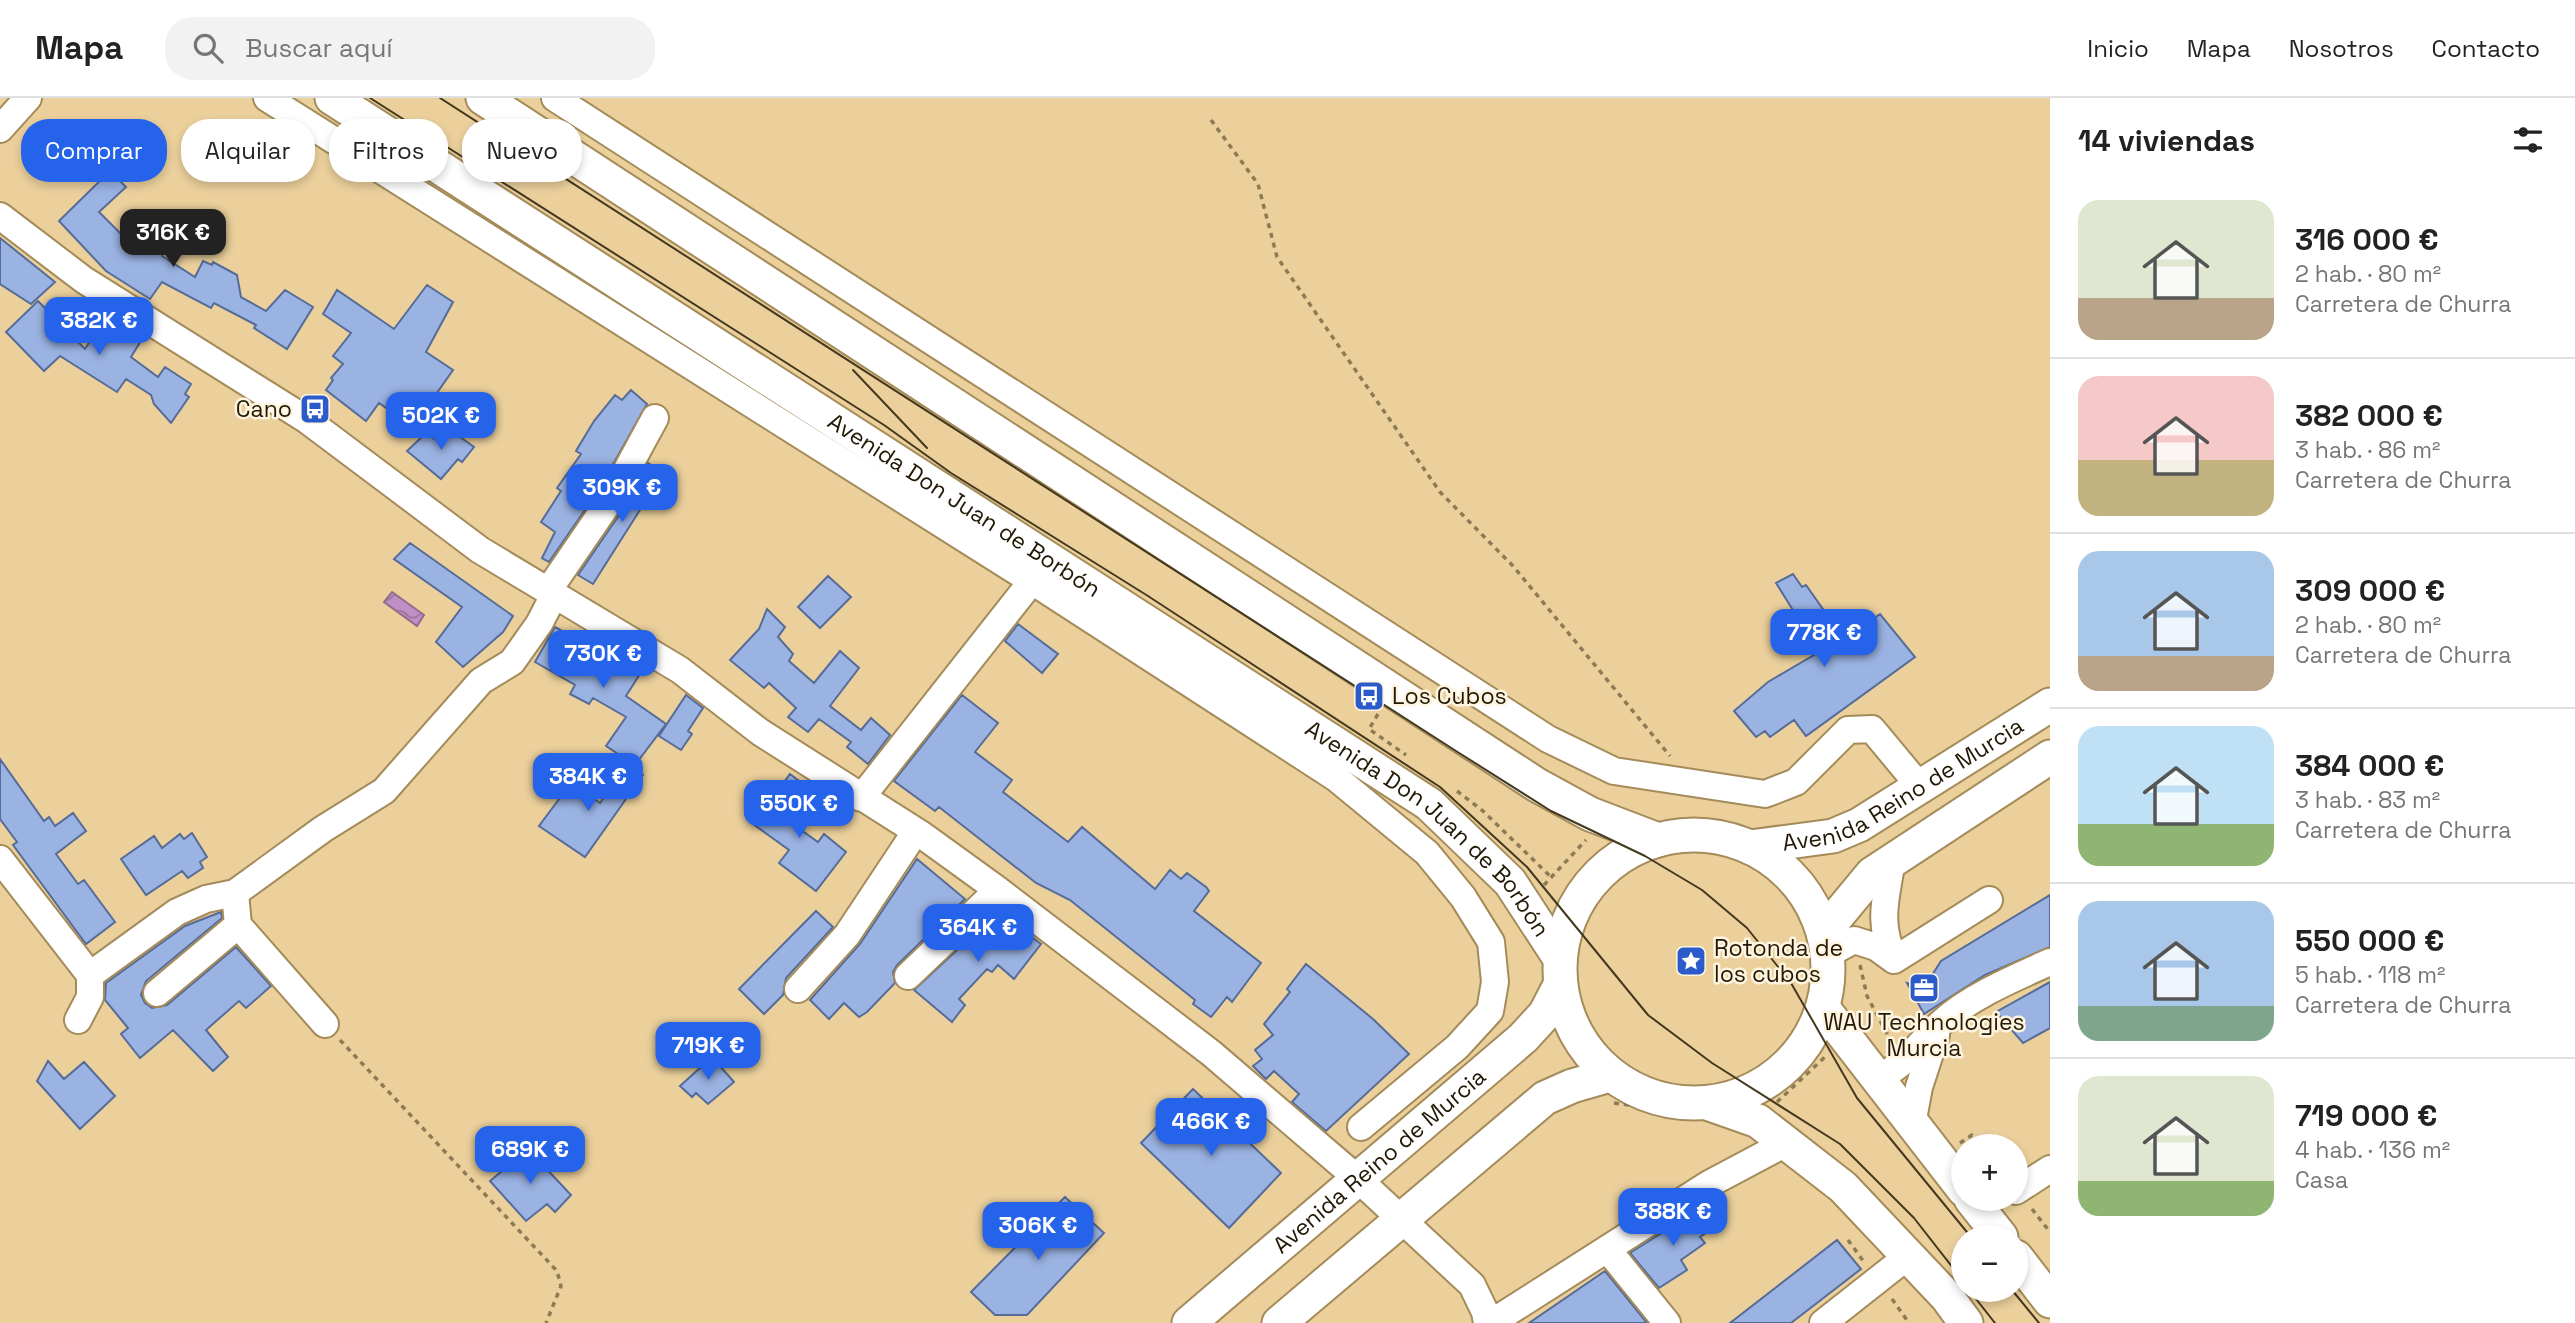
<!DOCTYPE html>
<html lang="es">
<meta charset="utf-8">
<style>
body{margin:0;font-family:"Space Grotesk",sans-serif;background:#f2f2f2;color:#222;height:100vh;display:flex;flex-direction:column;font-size:26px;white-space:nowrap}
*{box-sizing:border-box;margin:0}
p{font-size:23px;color:#767676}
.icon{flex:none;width:38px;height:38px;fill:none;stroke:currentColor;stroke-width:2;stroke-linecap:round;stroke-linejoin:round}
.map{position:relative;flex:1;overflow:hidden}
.panel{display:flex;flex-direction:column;background:#fff;width:525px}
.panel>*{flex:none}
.hud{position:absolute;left:21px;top:21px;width:665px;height:63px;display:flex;gap:14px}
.fabs{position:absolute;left:1951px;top:1036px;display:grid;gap:14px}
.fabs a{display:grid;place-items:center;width:77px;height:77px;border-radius:50%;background:#fff;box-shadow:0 4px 10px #0003;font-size:35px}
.price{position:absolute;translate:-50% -60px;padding:0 16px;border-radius:14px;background:#2563eb;color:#fff;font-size:23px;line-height:46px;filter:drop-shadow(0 2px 4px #0008)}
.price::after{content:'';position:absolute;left:50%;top:42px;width:21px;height:16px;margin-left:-10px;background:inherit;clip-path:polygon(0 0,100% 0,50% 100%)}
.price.current{background:#222;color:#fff}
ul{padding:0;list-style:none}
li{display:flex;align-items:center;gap:21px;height:175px;padding:0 28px}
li+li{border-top:2px solid #e0e0e0}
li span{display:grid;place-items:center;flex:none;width:196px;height:140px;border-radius:21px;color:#555}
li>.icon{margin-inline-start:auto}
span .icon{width:84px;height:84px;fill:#fffc;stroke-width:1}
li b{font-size:30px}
h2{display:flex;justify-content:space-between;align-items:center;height:84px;padding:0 28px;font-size:30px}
.chip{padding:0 24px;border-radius:28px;background:#fff;box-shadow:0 4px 10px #0003;font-size:24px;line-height:63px}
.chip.current{background:#2563eb;color:#fff}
header{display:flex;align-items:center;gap:42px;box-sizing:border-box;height:98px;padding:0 35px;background:#fff;border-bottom:2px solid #e0e0e0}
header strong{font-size:33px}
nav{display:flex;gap:38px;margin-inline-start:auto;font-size:24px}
.search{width:490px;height:63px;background:#f2f2f2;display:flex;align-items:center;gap:18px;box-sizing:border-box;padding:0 24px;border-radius:28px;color:#767676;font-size:26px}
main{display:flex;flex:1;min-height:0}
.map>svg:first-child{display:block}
</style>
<header>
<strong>Mapa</strong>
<div class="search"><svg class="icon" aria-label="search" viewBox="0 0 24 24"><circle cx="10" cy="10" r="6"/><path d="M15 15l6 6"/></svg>Buscar aquí</div>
<nav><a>Inicio</a><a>Mapa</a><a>Nosotros</a><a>Contacto</a></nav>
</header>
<main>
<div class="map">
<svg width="2050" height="1225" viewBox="0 0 2050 1225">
<defs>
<pattern id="water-waves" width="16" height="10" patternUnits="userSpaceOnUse" patternTransform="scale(1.75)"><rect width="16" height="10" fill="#c08fc5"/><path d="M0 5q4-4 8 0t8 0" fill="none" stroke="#9c749e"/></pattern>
</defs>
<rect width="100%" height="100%" fill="#ebd09c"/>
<!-- water -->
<path fill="url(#water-waves)" stroke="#916c8b" stroke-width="2" d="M392,494L424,517L417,528L384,504Z"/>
<!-- building -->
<path fill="#9bb3e3" stroke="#566c98" stroke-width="2" d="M110,73L126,89L99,114L126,141L129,136L145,147L147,144L164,154L162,158L195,179L203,163L212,167L213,164L237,177L241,199L266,213L285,192L313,209L287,251L254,230L256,227L214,205L211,210L162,184L150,201L106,173L59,123Z
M0,140L55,184L31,206L0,186Z
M427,187L453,204L426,254L453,272L413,329L379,305L366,323L326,292L333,282L331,280L343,266L333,258L351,235L323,216L337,192L394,231Z
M38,203L85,251L101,226L112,232L118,222L144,238L131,259L158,279L165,269L191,286L185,296L189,299L171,325L154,306L151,297L126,281L117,294L60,258L44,273L6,234Z
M631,292L647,306L598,393L549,464L542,460L555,434L541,424L561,393L557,390L581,356L576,353L594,323L615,297L622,302Z
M449,331L474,349L462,364L458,361L441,381L407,353L426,335L439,344Z
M648,365L664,374L593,486L578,477L624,410Z
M410,445L513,518L503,534L463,569L436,544L462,509L394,461Z
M1793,476L1802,489L1806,487L1844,541L1880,516L1915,559L1806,638L1794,622L1770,639L1765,633L1756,639L1734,613L1768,584L1819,554L1776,485Z
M828,478L851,499L820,530L798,509Z
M767,511L785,529L778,539L793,556L789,563L814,585L840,553L859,570L830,608L861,632L871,620L890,637L868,666L847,649L851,644L819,621L808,634L788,619L796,610L769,585L764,590L730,562L759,531Z
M1018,526L1058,556L1042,575L1005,543Z
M555,529L640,576L626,598L666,626L635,667L606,648L626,619L593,600L589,606L570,596L575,587L535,564Z
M686,597L703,610L688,633L692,636L681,652L659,638Z
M962,597L998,625L975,654L1012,682L1003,694L1068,744L1082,729L1155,791L1170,772L1181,781L1187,775L1206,789L1209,793L1194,813L1261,865L1232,904L1227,899L1211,919L1193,906L1195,902L1070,802L1036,785L939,709L935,713L894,683Z
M0,661L44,723L49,719L55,728L73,715L86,733L56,756L78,786L84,782L115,824L86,846L13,747L17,744L0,721Z
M629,666L643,677L585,759L539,728L571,685L600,705Z
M790,676L803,686L780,717L818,744L824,736L846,754L816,793L779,765L789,752L753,726Z
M192,735L207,759L200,764L203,770L188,780L182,773L146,797L121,761L154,738L162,750L180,736L184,741Z
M917,761L965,801L897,867L893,874L895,885L867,914L859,919L844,905L829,921L810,902L860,846Z
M2050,797V849L1985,877L1924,916L1907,885L1924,890L1941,863Z
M816,813L833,829L786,880L783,897L764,916L739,891Z
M221,814L222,820L146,883L141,897L145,905L152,910L167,907L236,849L271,888L246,910L239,903L206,932L228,959L213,973L173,932L140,960L121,936L128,930L105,902L106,885L185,828Z
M998,814L1041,846L1014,881L998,867L992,874L987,871L959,901L965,907L952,924L914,892Z
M1306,866L1373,921L1409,956L1326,1033L1292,1004L1299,996L1274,973L1266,981L1253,968L1262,961L1255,952L1273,937L1264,926L1290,894L1287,891Z
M2050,884V930L2023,945L1996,914Z
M712,959L734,984L708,1006L696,995L692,999L680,988Z
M48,963L64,981L84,964L115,998L80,1031L37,983Z
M1193,991L1281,1075L1229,1130L1141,1045Z
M528,1051L571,1097L555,1114L547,1106L526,1123L490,1083Z
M1065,1099L1104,1135L1027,1217H995L971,1194Z
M1700,1111L1715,1129L1700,1139L1705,1145L1681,1162L1687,1172L1659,1190L1630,1155Z
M1837,1142L1861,1171L1791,1225H1730Z
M1605,1173L1647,1225H1529Z"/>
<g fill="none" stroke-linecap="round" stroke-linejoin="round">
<!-- minor casing -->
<g stroke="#a48b59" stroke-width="30">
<path id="minor" d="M267,0L1032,483L1336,680L1427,755L1463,799L1491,844L1495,884L1490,913L1457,949L1361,1029
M555,0L1548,641L1614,673L1765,696L1796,684L1848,632L1872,631L1921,690
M0,31L28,0
M0,118L84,182L307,322L480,452L680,572L760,634L922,737L998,792L1211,955L1358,1081L1472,1187L1485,1214L1487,1225
M548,493L611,401L655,320
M861,700L1032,483
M0,761L90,877V899L78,922
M1892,761C1886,802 1877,822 1894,862
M235,795L238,827L325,926
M1828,856L1854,842L1876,849L1894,862
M1894,862L1989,802
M90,877L177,814L206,801L235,795L323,731L384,693L481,583L512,564L539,526L554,497
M908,878L998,792
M798,891L847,837L916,733
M157,895L238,827
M1879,980C1911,962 1915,949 1940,926C1969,899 2014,880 2050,864
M1912,1027L1919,989L1936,937
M2016,1093L2050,1071
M1608,1152L1667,1225
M1491,1225L1709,1086L1786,1045
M1823,1225L1908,1158"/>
</g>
<!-- major casing -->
<g stroke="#a48b59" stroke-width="37">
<g id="major">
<path id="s1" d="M332,0L1429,706L1510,784L1559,859"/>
<path d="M483,0L1537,687L1590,716L1658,742"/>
<circle cx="1694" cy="871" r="134"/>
<path id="s2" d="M1750,749L1833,738L1859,727L2050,607"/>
<path d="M1824,834L1872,776L2050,659"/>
<path d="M1823,910L1964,1092"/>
<path d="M1707,1005L1758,1023L1843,1089L1947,1199L1966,1225"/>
<path d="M1971,1101L2001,1139"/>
<path d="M2016,1159L2050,1203"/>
<path id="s3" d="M1189,1225L1523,940L1545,916L1559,889"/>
<path d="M1279,1225L1545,1000L1572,988L1610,977"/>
</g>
</g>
<!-- path -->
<path stroke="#8d7b56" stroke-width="3.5" stroke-dasharray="5 5" stroke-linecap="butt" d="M1211,22L1258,86L1277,159L1440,394L1513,468L1670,658
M1378,616L1369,631L1406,657
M1457,693L1483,713L1551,779
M1544,787L1586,742
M1860,867L1867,898L1891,943
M1839,891L1843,875
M340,942L557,1173L561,1188L546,1225
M1764,997L1805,962L1818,944
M1777,1004L1827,957
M1614,1005L1682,1014
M1960,1045L1972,1037L1981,1048
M2032,1111L2050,1134
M1848,1142L1864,1164
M1892,1201L1909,1225"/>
<!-- minor -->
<use href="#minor" stroke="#fff" stroke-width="26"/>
<!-- major -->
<use href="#major" stroke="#fff" stroke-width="33"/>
<!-- tram -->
<path stroke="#44381e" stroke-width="2" d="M370,0L884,327L951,375L1148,498L1440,689L1527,769L1648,917L1712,965L1840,1046L1914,1120L1964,1184
M440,0L1456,653L1551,713L1645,758L1702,792L1747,830L1791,885L1857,1000L1971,1139
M853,272L927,350
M1969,1192L1995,1225
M2012,1192L2039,1225"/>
</g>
<!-- icons -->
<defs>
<g id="bus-square" transform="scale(1.575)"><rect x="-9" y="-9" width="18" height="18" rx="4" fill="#2b5bca" stroke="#fef4df"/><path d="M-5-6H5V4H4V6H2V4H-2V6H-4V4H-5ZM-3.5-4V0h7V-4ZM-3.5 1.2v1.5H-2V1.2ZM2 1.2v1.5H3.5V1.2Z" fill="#fff"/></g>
<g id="sight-square" transform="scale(1.575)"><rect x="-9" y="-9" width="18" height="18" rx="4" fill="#2b5bca" stroke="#fef4df"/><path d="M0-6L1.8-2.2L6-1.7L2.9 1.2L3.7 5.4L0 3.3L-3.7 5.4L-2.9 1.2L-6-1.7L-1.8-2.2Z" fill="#fff"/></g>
<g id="office-square" transform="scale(1.575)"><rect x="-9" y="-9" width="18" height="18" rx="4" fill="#2b5bca" stroke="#fef4df"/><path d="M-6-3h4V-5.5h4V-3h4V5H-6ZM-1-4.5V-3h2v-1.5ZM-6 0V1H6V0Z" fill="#fff"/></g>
</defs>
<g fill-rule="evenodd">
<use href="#bus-square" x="315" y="311"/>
<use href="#bus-square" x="1369" y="598"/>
<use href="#sight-square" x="1691" y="863"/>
<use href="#office-square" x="1924" y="890"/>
</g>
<g text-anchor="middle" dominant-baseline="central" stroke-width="5" stroke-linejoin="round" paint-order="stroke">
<!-- poi labels -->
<g font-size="23" fill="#221905" stroke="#fef4df" text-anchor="start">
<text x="292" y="311" text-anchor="end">Cano</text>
<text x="1392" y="598">Los Cubos</text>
<text x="1714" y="850">Rotonda de<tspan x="1714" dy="26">los cubos</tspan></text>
<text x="1924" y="924" text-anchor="middle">WAU Technologies<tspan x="1924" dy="26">Murcia</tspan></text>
</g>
<!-- street labels -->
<g font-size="23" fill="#221905" stroke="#fef4df">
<text stroke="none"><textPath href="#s1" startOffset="752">Avenida Don Juan de Borbón</textPath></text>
<text stroke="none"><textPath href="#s2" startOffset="168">Avenida Reino de Murcia</textPath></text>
<text stroke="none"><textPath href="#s1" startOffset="1320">Avenida Don Juan de Borbón</textPath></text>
<text stroke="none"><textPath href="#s3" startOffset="250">Avenida Reino de Murcia</textPath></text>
</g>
</g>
</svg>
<div class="fabs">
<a>+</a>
<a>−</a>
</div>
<b class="price current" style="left:173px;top:171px">316K €</b>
<b class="price" style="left:99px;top:259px">382K €</b>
<b class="price" style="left:441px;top:354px">502K €</b>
<b class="price" style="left:622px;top:426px">309K €</b>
<b class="price" style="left:1824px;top:571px">778K €</b>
<b class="price" style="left:603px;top:592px">730K €</b>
<b class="price" style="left:588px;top:715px">384K €</b>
<b class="price" style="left:799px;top:742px">550K €</b>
<b class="price" style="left:978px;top:866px">364K €</b>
<b class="price" style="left:708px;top:984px">719K €</b>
<b class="price" style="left:1211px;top:1060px">466K €</b>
<b class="price" style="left:530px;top:1088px">689K €</b>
<b class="price" style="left:1673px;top:1150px">388K €</b>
<b class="price" style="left:1038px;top:1164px">306K €</b>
<div class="hud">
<a class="chip current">Comprar</a>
<a class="chip">Alquilar</a>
<a class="chip">Filtros</a>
<a class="chip">Nuevo</a>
</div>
</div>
<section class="panel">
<h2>14 viviendas<svg class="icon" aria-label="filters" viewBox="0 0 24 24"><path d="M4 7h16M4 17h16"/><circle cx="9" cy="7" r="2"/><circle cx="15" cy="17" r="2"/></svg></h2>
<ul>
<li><span style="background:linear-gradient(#dfe7d0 70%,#b9a48a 0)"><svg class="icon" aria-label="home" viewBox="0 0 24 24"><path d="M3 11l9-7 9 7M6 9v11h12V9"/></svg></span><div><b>316 000 €</b><p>2 hab. · 80 m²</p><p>Carretera de Churra</p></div></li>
<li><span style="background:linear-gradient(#f6c9c9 60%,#c2b280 0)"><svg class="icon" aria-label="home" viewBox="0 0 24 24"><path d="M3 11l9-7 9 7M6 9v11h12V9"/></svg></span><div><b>382 000 €</b><p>3 hab. · 86 m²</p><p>Carretera de Churra</p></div></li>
<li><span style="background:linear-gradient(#a9c7e8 75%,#b9a48a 0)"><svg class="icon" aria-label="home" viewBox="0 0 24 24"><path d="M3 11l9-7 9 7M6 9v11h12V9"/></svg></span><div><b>309 000 €</b><p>2 hab. · 80 m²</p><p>Carretera de Churra</p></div></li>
<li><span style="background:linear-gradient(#bfe0f5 70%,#8fb573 0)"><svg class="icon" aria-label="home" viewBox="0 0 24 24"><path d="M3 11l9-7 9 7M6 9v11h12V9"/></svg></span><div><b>384 000 €</b><p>3 hab. · 83 m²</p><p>Carretera de Churra</p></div></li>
<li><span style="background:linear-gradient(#a9c7e8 75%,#7fa58c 0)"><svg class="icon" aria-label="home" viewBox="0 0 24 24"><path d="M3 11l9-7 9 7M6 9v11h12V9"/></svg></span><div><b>550 000 €</b><p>5 hab. · 118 m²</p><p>Carretera de Churra</p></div></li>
<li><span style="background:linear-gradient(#dfe7d0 75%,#8fb573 0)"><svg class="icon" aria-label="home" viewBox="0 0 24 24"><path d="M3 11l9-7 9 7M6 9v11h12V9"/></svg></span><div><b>719 000 €</b><p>4 hab. · 136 m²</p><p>Casa</p></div></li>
</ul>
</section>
</main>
